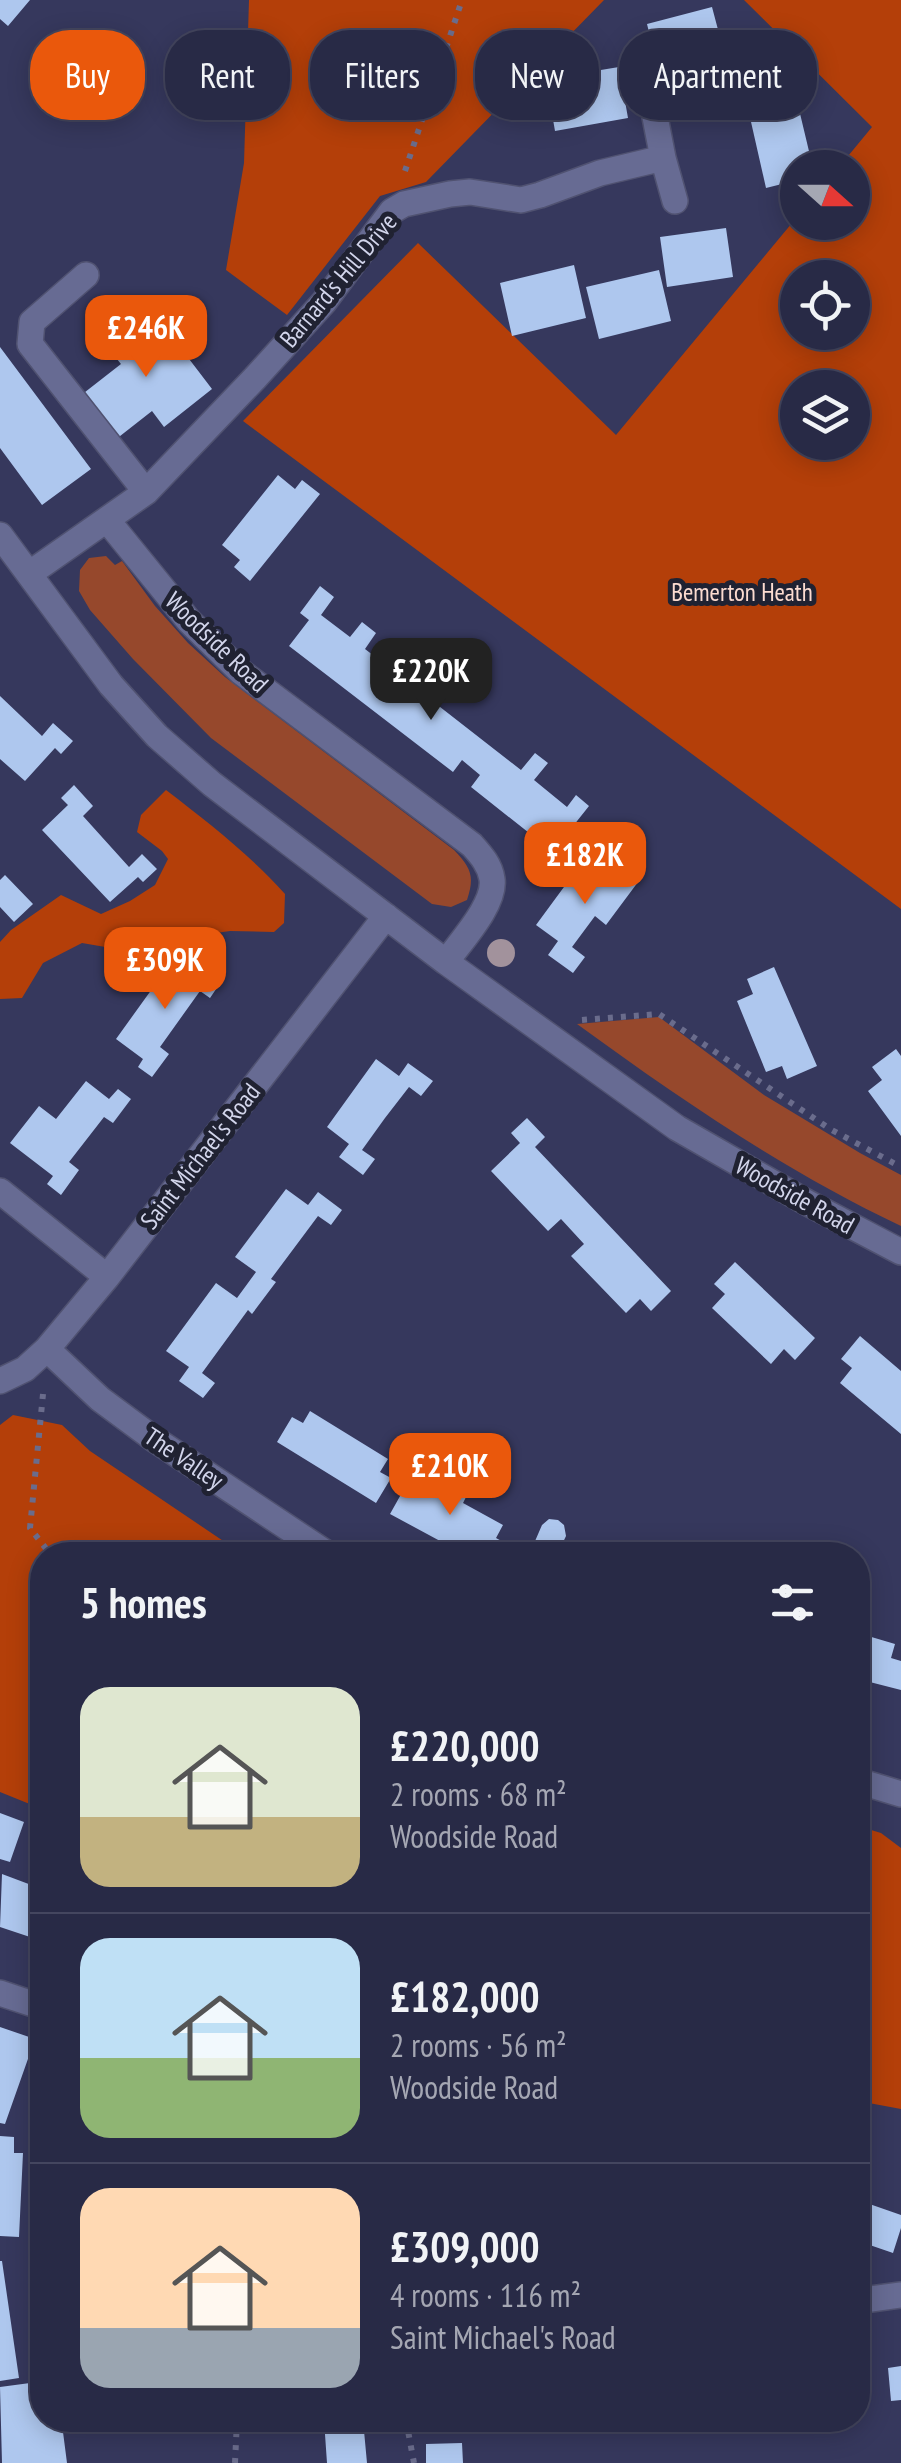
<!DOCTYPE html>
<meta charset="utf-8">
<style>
body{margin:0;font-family:"PT Sans Narrow",sans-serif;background:#30324d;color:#f1f3f6;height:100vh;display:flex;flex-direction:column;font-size:38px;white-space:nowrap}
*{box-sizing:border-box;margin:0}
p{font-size:32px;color:#a5a7b3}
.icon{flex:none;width:55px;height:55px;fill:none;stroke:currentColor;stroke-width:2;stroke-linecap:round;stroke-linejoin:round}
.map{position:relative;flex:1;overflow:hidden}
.details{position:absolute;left:30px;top:1542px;width:840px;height:890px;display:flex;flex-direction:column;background:#282a46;border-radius:40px;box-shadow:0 5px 25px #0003,0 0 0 2px #44465f}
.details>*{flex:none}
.guide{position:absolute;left:30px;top:30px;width:842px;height:90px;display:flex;gap:20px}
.needle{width:65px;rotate:111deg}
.fabs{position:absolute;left:780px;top:150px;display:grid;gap:20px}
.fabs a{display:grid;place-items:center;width:90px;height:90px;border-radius:50%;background:#282a46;box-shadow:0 5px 25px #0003,0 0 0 2px #44465f;font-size:50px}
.price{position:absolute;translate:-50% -85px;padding:0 22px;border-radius:20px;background:#ea580c;color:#fff;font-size:32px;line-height:65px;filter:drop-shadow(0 2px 5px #0008)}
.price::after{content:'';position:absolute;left:50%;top:60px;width:30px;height:22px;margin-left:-15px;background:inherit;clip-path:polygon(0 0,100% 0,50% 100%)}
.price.current{background:#222;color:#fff}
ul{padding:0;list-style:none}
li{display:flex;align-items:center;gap:30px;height:250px;padding:0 50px}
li+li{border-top:2px solid #44465f}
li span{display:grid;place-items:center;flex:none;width:280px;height:200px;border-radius:30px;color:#555}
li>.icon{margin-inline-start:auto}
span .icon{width:120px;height:120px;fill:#fffc;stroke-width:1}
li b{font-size:42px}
h2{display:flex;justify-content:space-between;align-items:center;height:120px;padding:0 50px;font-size:42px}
.pill{padding:0 35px;border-radius:40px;background:#282a46;box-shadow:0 5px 25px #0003,0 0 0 2px #44465f;font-size:35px;line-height:90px}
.pill.current{background:#ea580c;color:#fff}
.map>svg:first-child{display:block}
</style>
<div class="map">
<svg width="901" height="2463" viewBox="0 0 901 2463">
<rect width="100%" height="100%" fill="#36385d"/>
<!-- green -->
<path fill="#96482c" d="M106,556L115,565L122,561L155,606L188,643L225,677L454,850C471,868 475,876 467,900L451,907L432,904L211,738L133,659L90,610L79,591L80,570L89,558Z
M659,1017L764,1095L860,1153L901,1175V1226C785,1171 680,1099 577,1024Z"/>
<!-- forest -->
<path fill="#b43f09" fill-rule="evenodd" d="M249,0H604L426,182L380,196L287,315L226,270L244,163Z
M744,0H901V909L243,421L418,243L616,435L797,217L798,222H852V168L839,167L872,127ZM798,278H852V332H798ZM798,388H852V442H798Z
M166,790C209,823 249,854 285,894L284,923L274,932L230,931L111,948L82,943L43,963L22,998L0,999V942L11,930L61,895L101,914L130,901L155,885L168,859L162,851L137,832L141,815Z
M13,1415L62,1425L90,1451L244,1555H42V1809L0,1792V1425Z
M858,1826L881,1833L901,1848V2109L858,2101Z"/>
<!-- building -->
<path fill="#aec7ee" d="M0,0H30L8,26L0,19Z
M712,7L725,56L659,73L647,24Z
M619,67L628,118L555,131L546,79Z
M792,80L813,168H798V180L766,188L744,91Z
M726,228L733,277L667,287L660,237Z
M574,265L586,318L512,336L500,283Z
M659,270L671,321L599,339L586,287Z
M154,313L212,389L164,427L152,411L115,440L80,396L121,364L108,348Z
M0,347L91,469L42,505L0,448Z
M278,475L295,489L302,480L320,494L250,581L234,567L240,560L222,545Z
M320,586L334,597L321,615L350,637L362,622L376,633L365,649L395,672L404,660L426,677L417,689L521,770L535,753L548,763L534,780L567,807L576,795L589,806L562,840L552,832L543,844L471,787L480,775L462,760L453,772L289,646L309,620L300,613Z
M0,696L42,736L53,723L73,741L61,754L55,748L25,781L0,759Z
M74,785L93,806L83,816L129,867L142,854L157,869L143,882L138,877L110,902L42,830L68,805L61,798Z
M586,857L608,874L618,861L641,878L606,925L595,916L572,947L585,957L573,973L548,955L558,941L536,925Z
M5,875L33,904L14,922L0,907V880Z
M175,957L205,979L213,968L225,976L210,998L200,991L160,1047L169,1054L152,1077L138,1067L143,1059L116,1039Z
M774,967L817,1066L787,1079L782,1066L766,1072L737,1001L753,994L747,979Z
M896,1049L901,1056V1136L868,1091L882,1080L872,1067Z
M376,1059L399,1076L408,1063L433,1081L421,1096L409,1087L385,1118L362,1150L375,1159L363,1175L339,1157L349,1144L327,1127Z
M86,1081L109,1099L118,1089L131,1099L113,1123L104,1117L69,1162L79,1170L61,1195L47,1184L53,1176L10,1143L39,1106L56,1119Z
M527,1118L545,1137L535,1147L671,1291L651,1311L640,1299L626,1313L571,1256L584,1244L561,1219L548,1231L491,1171L520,1143L511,1133Z
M286,1189L308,1205L318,1192L342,1210L331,1225L318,1216L271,1279L276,1282L252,1314L248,1310L202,1373L215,1383L203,1398L179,1381L189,1367L166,1351L216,1283L237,1298L256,1272L235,1257Z
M735,1262L815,1338L795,1360L784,1349L771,1364L712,1308L725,1294L714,1284Z
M860,1336L901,1371V1434L840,1383L852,1368L841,1359Z
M310,1411L388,1459L380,1472L391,1478L376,1503L277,1442L292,1417L303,1423Z
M439,1472L470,1489L463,1503L503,1525L496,1538L507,1544L501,1555H466L390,1514L404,1489L415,1495L422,1481L432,1486Z
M549,1519L558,1520L564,1525L566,1536L557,1555H529L542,1525Z
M858,1633L895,1644L891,1658L901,1661V1690L858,1679Z
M0,1813L24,1822L10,1862L0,1859Z
M2,1874L42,1889V1941L0,1927Z
M0,2027L35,2039L5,2124L0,2123Z
M0,2136L14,2137V2153H23L19,2237L0,2236Z
M858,2200L901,2215V2228L893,2253L858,2241Z
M0,2261H2L19,2378L0,2381Z
M901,2366V2400L891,2401L888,2368Z
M42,2370V2420H73L74,2431L63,2432L67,2463H2L0,2387L30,2383L28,2373Z
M324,2420H363L367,2463H327Z
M449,2420H592V2423L449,2432Z
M462,2443L463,2463H426V2444Z"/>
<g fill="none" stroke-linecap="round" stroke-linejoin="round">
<!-- street casing -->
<g stroke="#505271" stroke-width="28">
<path id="street" d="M655,117L663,158
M86,275L32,322L30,344L146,492
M107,520L189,621L241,672L472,845C481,855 490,865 492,879C496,904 460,942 446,962
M0,535L111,685L157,736L212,784L446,962L677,1128L806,1202L901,1252
M29,574L146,492L255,378L324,302L392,211L404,204L450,194L470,192L521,200L540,195L600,173L663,158L675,201
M0,1191L107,1277
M47,1349L100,1399L154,1439L329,1555
M0,1381L25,1369L47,1349L107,1277L386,916
M858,1781L901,1794
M0,1993L42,2007
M858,2298L871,2299L901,2295"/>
</g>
<!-- path -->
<path stroke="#6a6c8c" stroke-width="6" stroke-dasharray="5 8" stroke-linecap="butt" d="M405,171L462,0
M582,1020L659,1014L830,1129L901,1167
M43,1394L30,1528L51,1555
M406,2420L414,2463
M235,2463L237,2420"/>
<!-- street -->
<use href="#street" stroke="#676b93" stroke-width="25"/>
</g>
<!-- trees -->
<circle fill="#a2929c" cx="501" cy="953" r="14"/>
<g text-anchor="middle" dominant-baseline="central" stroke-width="10" stroke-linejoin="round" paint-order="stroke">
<!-- street labels -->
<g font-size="25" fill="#d2d5eb" stroke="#202232">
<text transform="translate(338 280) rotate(-50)">Barnard's Hill Drive</text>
<text transform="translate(217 642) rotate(44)">Woodside Road</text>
<text transform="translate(200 1156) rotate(-52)">Saint Michael's Road</text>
<text transform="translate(795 1195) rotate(29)">Woodside Road</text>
<text transform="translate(184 1458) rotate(34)">The Valley</text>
</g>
<!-- park labels -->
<g font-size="25" fill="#fbdbd0" stroke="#202232">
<text x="742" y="592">Bemerton Heath</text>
</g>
</g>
</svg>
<div class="fabs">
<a><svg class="needle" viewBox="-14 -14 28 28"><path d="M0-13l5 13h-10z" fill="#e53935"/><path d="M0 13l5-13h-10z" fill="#a5a7b3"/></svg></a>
<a><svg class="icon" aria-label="locate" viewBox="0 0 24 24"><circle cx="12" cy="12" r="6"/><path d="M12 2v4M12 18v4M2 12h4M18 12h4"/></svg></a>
<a><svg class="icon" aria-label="layers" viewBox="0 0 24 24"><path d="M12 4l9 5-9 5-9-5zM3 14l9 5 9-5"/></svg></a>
</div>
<b class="price" style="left:146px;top:380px">£246K</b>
<b class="price current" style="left:431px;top:723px">£220K</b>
<b class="price" style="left:585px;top:907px">£182K</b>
<b class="price" style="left:165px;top:1012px">£309K</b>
<b class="price" style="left:450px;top:1518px">£210K</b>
<div class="guide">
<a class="pill current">Buy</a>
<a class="pill">Rent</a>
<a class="pill">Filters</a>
<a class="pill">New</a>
<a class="pill">Apartment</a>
</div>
<section class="details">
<h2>5 homes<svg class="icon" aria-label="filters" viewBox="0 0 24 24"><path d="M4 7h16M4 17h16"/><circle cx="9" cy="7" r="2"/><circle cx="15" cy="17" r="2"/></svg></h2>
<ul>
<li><span style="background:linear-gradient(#dfe7d0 65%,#c2b280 0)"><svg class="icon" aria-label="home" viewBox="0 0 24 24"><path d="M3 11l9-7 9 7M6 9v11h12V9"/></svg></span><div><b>£220,000</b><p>2 rooms · 68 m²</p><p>Woodside Road</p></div></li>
<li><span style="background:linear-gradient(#bfe0f5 60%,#8fb573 0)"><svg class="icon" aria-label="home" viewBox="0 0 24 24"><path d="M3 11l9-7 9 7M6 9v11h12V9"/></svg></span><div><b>£182,000</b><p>2 rooms · 56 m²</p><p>Woodside Road</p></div></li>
<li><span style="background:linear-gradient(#ffd9b3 70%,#9aa5b1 0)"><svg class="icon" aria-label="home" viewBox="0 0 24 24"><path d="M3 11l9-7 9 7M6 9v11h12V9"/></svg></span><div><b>£309,000</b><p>4 rooms · 116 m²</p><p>Saint Michael's Road</p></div></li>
</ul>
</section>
</div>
